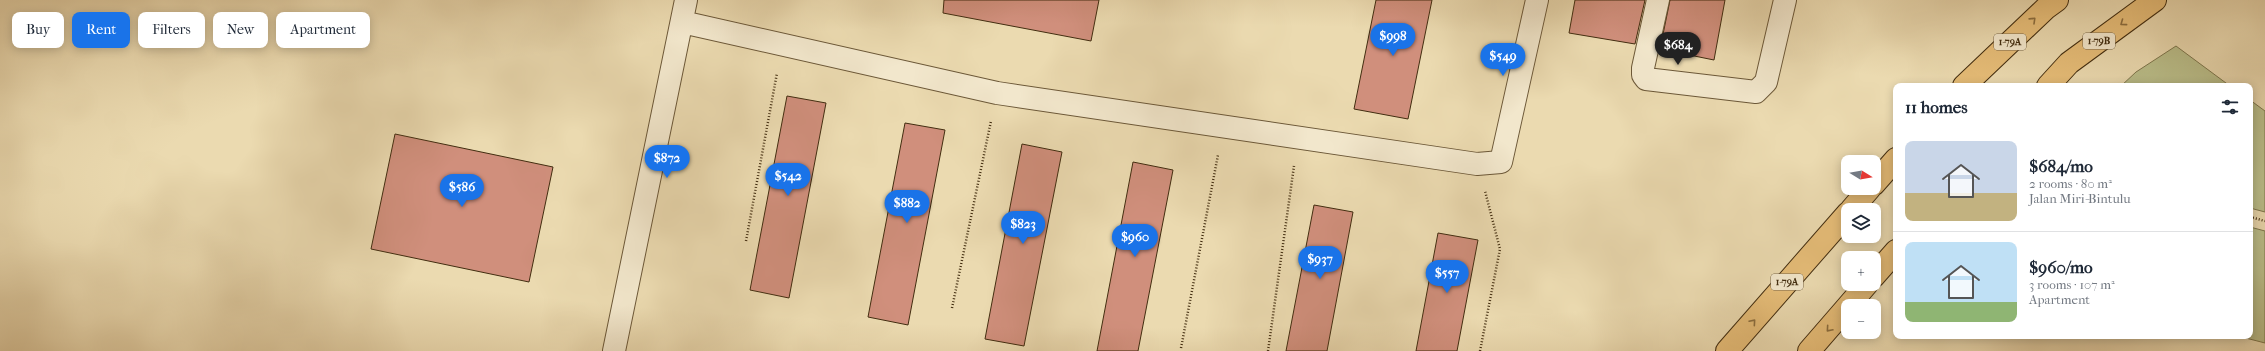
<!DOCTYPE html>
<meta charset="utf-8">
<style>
body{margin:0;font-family:"IM FELL French Canon",serif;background:#f6f6f7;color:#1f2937;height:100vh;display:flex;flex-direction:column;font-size:15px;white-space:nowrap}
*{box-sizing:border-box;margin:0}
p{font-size:13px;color:#747a83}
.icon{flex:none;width:22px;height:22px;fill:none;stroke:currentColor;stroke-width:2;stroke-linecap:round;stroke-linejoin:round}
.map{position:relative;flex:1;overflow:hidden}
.side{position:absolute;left:1893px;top:83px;width:360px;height:256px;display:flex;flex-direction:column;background:#fff;border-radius:8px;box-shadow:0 2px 10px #0003}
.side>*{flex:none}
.banner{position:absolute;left:12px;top:12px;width:380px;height:36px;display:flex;gap:8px}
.needle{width:26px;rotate:101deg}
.fabs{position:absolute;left:1841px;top:155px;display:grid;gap:8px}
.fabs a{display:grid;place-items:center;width:40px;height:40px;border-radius:8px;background:#fff;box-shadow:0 2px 10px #0003;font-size:20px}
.price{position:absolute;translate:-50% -34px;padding:0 9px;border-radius:14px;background:#1a73e8;color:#fff;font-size:13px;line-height:26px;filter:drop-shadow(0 1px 2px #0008)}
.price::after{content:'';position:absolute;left:50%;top:24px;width:12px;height:9px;margin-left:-6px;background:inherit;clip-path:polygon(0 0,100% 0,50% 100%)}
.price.active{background:#222;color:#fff}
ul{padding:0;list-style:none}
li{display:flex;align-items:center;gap:12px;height:100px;padding:0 12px}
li+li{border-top:1px solid #e0e1e3}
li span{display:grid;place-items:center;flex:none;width:112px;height:80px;border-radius:8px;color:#555}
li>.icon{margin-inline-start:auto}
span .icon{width:48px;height:48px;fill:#fffc;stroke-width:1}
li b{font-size:17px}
h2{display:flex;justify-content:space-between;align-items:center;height:48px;padding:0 12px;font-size:17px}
.tag{padding:0 14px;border-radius:8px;background:#fff;box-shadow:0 2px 10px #0003;font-size:14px;line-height:36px}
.tag.active{background:#1a73e8;color:#fff}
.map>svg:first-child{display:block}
</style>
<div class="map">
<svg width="2265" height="351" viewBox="0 0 2265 351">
<rect width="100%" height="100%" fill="#ebdab0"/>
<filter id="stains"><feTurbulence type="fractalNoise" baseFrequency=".005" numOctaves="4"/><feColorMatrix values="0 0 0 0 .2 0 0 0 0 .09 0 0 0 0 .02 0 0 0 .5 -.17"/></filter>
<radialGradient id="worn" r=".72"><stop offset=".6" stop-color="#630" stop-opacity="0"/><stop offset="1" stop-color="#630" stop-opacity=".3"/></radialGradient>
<!-- green -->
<path fill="#babe8a" stroke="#7e764d" d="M2176,46L2230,86H2121L2136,72Z
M2250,100L2265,111V212L2250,208Z
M2250,227L2265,231V343L2238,336H2250Z"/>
<!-- building -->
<path fill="#d08f7c" stroke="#422d10" d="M944,0H1099L1091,41L943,13Z
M1376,0H1432L1408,119L1354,109Z
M1575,0H1645L1635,44L1569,33Z
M1670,0H1725L1714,60L1660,49Z
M787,96L826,103L789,298L750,290Z
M905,123L945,130L908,325L868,317Z
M395,134L553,167L529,282L371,249Z
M1022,144L1062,152L1024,346L985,339Z
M1133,162L1173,170L1138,351H1097Z
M1314,205L1353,212L1327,351H1286Z
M1438,233L1478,240L1457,351H1416Z"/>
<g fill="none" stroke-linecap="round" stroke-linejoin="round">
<!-- minor casing -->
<g stroke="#6c5838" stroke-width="24">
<path id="minor" d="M1658,0L1643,68V75L1646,79L1756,92L1766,82L1785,0
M682,22L997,93L1477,164L1501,162L1537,0
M614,351L686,0"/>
</g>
<!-- highway casing -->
<g stroke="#422d10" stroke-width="24">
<path id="highway" d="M1964,86L2046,8L2057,0
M2048,86L2069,63L2155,0
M1874,184L1896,159
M1851,210L1870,188
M1874,276L1896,251
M1848,306L1867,284
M1727,351L1848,213
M1809,351L1848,306"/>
</g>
<!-- path -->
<path stroke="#422d10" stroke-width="2.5" stroke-dasharray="1 2" stroke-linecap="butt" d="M2250,217L2265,221
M746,241L777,73
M952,308L991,121
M1181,348L1218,155
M1268,351L1294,166
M1480,351L1500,249L1485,191"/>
<!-- minor -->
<use href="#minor" stroke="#f2e7cc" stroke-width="22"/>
<!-- highway -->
<use href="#highway" stroke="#e6bd78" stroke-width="22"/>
</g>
<!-- one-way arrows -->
<defs><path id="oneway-chevron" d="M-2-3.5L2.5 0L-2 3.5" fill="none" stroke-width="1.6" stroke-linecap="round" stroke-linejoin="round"/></defs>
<g stroke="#8c6e3f">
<use href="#oneway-chevron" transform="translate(2033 20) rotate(-44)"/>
<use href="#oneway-chevron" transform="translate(2123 23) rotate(144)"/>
<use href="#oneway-chevron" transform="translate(1753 322) rotate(-49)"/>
<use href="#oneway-chevron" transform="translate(1829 329) rotate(131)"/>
</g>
<g text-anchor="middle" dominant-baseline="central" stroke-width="3.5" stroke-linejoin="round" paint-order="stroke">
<!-- shield labels -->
<g fill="#f2e7cc" stroke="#776548" stroke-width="1">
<rect x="2083" y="33" width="32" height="16" rx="3"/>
<rect x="1994" y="34" width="32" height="16" rx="3"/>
<rect x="1771" y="274" width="32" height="16" rx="3"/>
</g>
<g font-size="10" font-weight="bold" fill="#422d10">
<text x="2099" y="41">1-79B</text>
<text x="2010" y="42">1-79A</text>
<text x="1787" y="282">1-79A</text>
</g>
</g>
<rect width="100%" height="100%" filter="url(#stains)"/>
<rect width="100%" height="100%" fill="url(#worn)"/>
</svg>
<div class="fabs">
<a><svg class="needle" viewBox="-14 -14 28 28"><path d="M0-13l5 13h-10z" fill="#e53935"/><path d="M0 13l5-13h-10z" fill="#747a83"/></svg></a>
<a><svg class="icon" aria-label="layers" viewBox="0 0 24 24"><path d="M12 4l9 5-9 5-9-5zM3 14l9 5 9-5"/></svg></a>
<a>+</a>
<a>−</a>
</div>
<b class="price" style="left:1393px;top:57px">$998</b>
<b class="price active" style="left:1678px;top:66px">$684</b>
<b class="price" style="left:1503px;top:77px">$549</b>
<b class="price" style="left:667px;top:179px">$872</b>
<b class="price" style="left:788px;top:197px">$542</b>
<b class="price" style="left:462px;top:208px">$586</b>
<b class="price" style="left:907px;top:224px">$882</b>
<b class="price" style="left:1023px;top:245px">$823</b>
<b class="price" style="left:1135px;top:258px">$960</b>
<b class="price" style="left:1320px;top:280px">$937</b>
<b class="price" style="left:1447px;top:294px">$557</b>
<div class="banner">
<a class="tag">Buy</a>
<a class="tag active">Rent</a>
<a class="tag">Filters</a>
<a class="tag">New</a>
<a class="tag">Apartment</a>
</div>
<section class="side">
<h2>11 homes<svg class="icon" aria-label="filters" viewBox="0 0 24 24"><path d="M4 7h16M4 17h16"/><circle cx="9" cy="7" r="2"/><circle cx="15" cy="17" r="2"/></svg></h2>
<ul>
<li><span style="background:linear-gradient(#c9d6e8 65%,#c2b280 0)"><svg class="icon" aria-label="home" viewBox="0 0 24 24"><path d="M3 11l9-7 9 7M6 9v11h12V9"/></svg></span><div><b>$684/mo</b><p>2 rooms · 80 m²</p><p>Jalan Miri-Bintulu</p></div></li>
<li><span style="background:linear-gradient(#bfe0f5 75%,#8fb573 0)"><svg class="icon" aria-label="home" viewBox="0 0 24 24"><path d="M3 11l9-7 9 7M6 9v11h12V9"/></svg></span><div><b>$960/mo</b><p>3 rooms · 107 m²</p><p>Apartment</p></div></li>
</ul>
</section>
</div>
